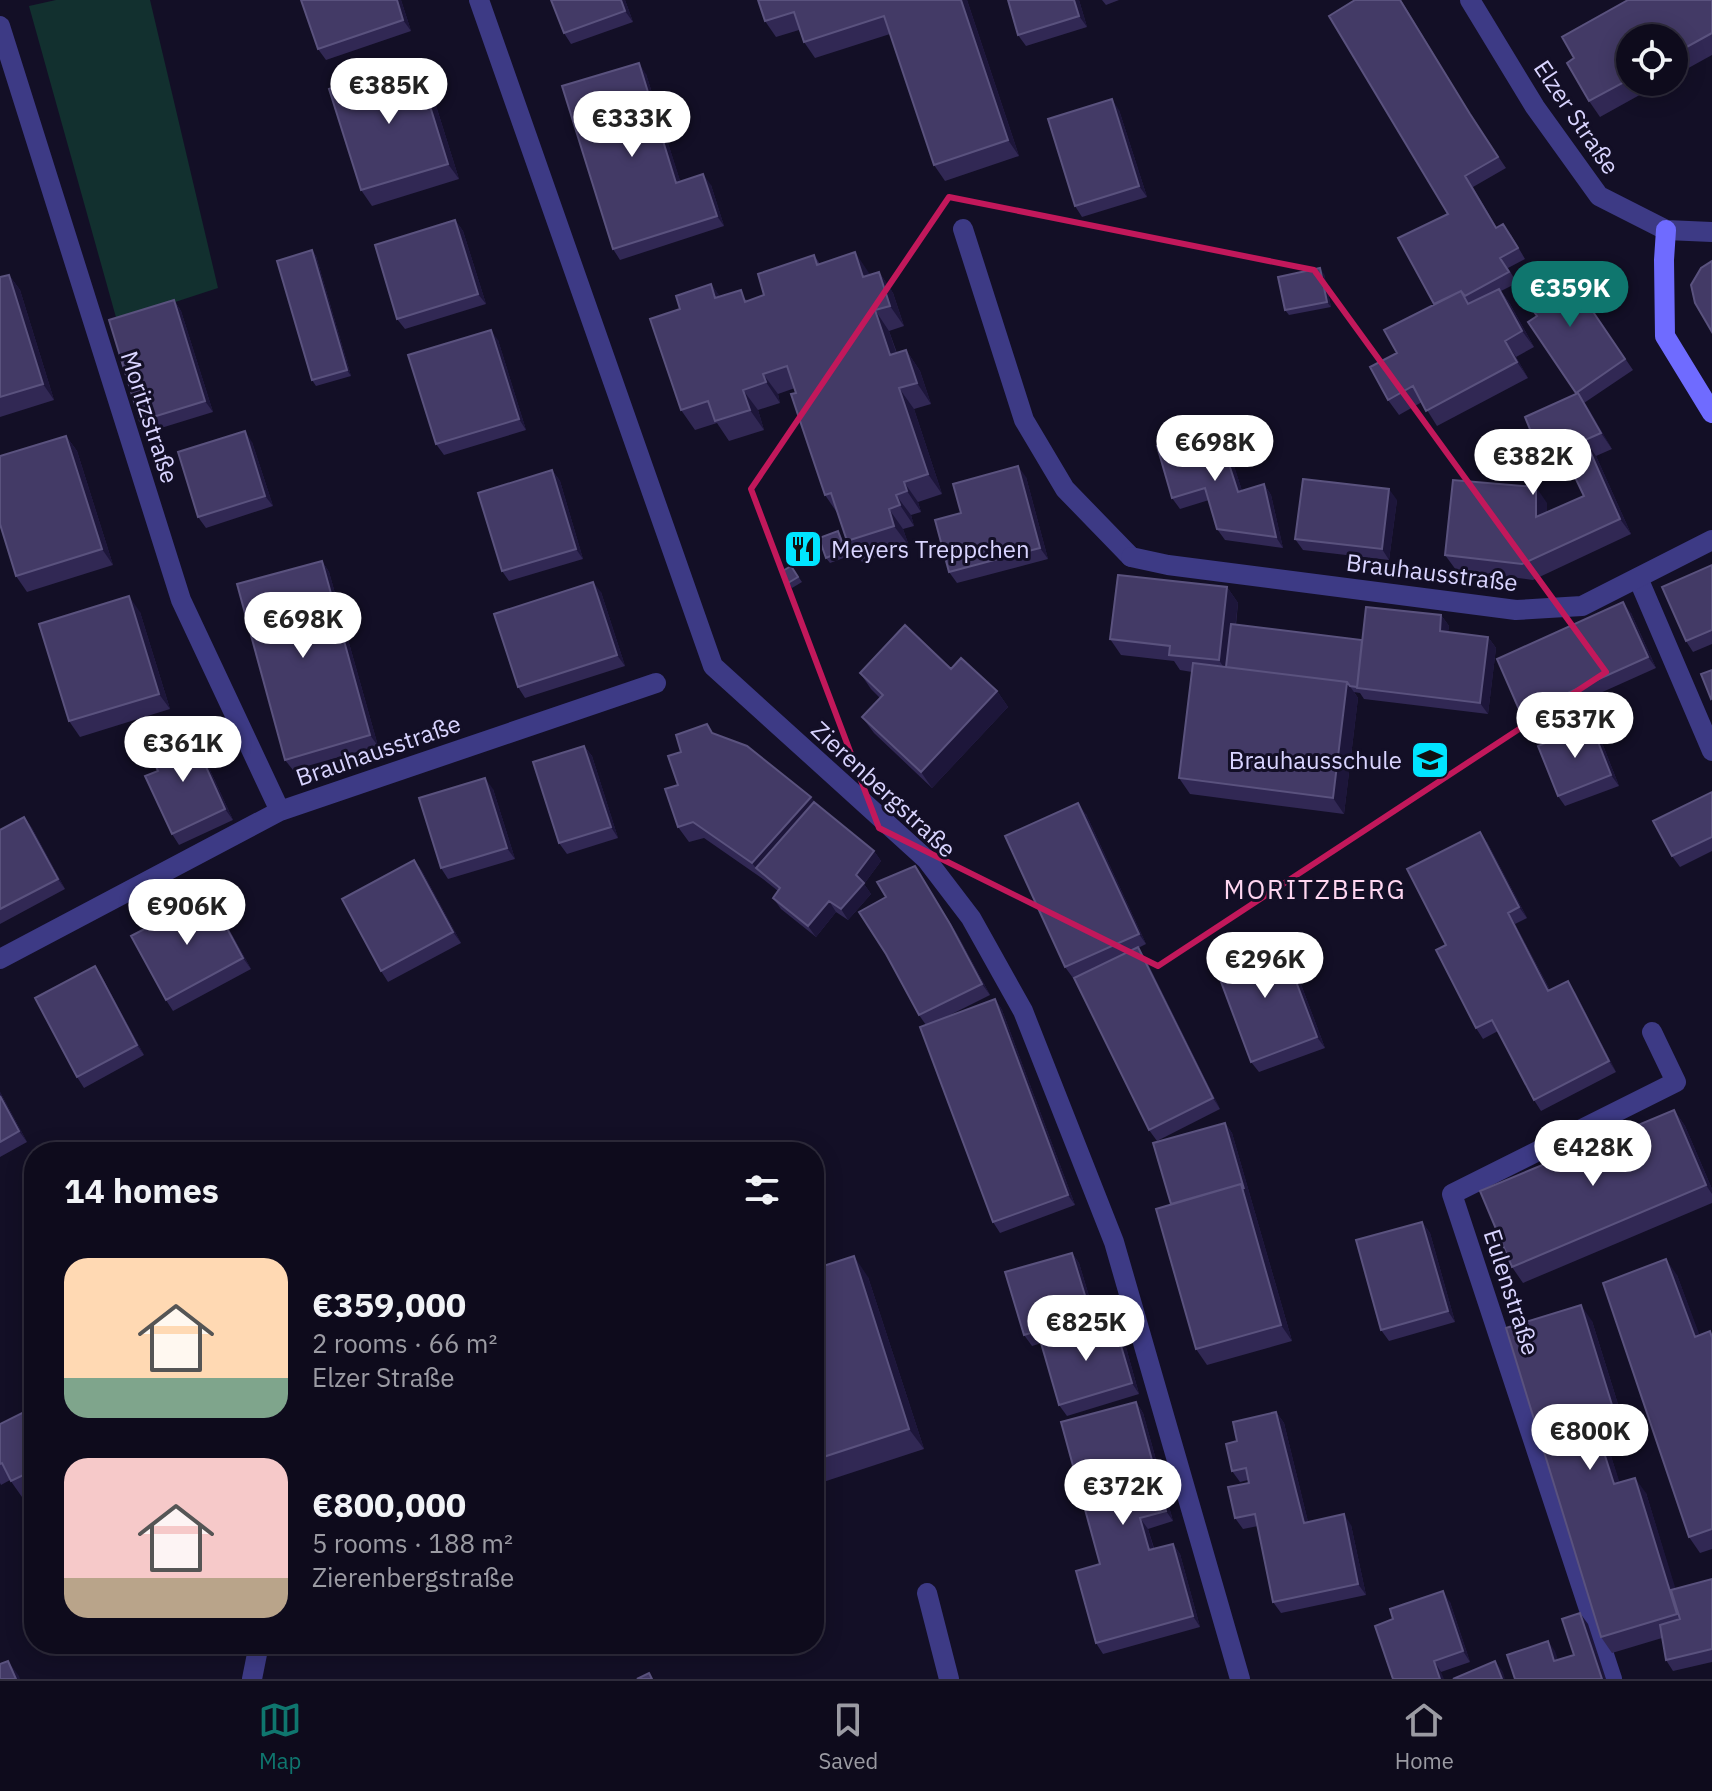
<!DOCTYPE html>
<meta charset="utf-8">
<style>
body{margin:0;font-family:"IBM Plex Sans",sans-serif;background:#171425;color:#f1f3f6;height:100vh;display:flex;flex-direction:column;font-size:30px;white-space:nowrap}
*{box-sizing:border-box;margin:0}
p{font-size:26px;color:#9b9ba3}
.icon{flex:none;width:44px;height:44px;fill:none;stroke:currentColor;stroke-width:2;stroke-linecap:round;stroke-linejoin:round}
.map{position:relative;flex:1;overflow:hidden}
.side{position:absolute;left:24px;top:1142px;width:800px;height:512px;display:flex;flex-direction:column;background:#0e0b1c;border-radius:32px;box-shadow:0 4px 20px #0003,0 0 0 2px #2e2b3b}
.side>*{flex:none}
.controls{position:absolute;left:1616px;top:24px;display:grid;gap:16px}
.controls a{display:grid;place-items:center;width:72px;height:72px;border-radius:50%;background:#0e0b1c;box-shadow:0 4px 20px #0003,0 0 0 2px #2e2b3b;font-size:40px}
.price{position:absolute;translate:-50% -68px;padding:0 18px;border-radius:28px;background:#fff;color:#222;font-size:26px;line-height:52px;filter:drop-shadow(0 2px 4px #0008)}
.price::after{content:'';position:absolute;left:50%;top:48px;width:24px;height:18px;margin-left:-12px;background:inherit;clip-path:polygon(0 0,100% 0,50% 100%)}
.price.current{background:#0f766e;color:#fff}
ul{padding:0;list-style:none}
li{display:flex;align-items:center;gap:24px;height:200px;padding:0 40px}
li span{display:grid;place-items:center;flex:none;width:224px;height:160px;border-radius:24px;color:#555}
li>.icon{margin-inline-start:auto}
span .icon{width:96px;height:96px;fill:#fffc;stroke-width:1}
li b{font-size:34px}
h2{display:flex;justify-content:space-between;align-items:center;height:96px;padding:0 40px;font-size:34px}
.tab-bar{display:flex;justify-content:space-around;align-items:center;height:112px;border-top:2px solid #2e2b3b;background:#0e0b1c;font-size:22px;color:#9b9ba3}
.tab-bar a{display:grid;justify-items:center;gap:4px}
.tab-bar .current{color:#0f766e}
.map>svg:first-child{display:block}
</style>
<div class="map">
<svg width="1712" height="1679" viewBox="0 0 1712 1679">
<rect width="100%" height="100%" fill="#130f26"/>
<!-- green -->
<path fill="#12302f" d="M56,0H150L218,288L117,321L29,6Z"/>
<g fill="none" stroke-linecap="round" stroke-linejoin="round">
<!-- lane -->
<path stroke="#3d3a85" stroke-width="20" d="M963,229L1024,420L1065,489L1131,557
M1638,578L1712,751
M927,1593L949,1679
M252,1679L259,1644
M1612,1679L1452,1194L1676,1082L1652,1032"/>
<!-- street -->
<path stroke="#3d3a85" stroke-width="20" d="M479,0L713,666L926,859L971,918L1023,1011L1114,1242L1240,1679
M1470,0L1535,107L1599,196L1666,230L1712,232
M0,26L181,600L280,811
M1131,557L1168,565L1516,610L1582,606L1712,540
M0,959L280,811L656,683"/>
<!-- secondary -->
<path stroke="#6f6bff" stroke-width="20" d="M1666,230L1664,260L1665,336L1712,413"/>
</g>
<!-- wall -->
<path fill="#312854" d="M301,0H401L411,31L326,60L318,49Z
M625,0L633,22L571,44L564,33Z
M758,0H967L1019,156L945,181L934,165L890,34L815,58L804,42L799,30L776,37L765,21Z
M1079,0L1087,27L1026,46L1018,35Z
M1102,0H1119L1106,5Z
M1355,0H1401L1477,125L1506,168L1473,187L1497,228L1511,235L1525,259L1508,268L1517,283L1501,291L1510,304L1534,347L1516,357L1528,378L1437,426L1422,402L1399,415L1388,400L1397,353L1434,304L1448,214Z
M1712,0V55L1674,76V38H1630V82H1663L1600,117L1589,101L1574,58Z
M646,74L680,181L711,185L724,226L620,260L613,249Z
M427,77L459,179L372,206L361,190Z
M1119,110L1147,197L1082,217L1075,206Z
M455,220L463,231L486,304L405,329L397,319Z
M312,250L316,256L351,376L316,386L312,380Z
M814,255L820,264L869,273L870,275L879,272L893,293L904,326L889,331L897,353L906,350L920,371L931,404L914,409L942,494L918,502L921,512L911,515L914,526L903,529L909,546L862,562L847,541L838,514L825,495L795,388L778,394L780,403L758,410L764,430L729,441L717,423L695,430L681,410L680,309L711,284L720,297L749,300L764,295Z
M1560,263L1633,370L1584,403L1612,449L1596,456L1631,534L1533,580L1456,570L1445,555L1547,503V512L1584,496L1571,469L1554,476L1543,461L1576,394L1537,316Z
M1324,274L1331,307L1289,315L1285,310Z
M9,275L20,290L54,400L0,417V277Z
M174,300L181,311L213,412L148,432L140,421Z
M498,340L526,430L444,455L436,444Z
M66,436L77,451L113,565L27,592L16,576Z
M1225,438L1242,491L1264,484L1271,495L1283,548L1225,540L1217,529L1209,500L1180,509L1172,498Z
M252,442L273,506L206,528L198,517Z
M552,470L560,481L583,559L509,581L502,571Z
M1026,477L1048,559L957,583L949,572L961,513Z
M1397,500L1389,560L1303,550L1295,539Z
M838,531L841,537L849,556L830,563L826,558Z
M322,561L329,572L378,746L293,770L285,760Z
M1712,565V644L1693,652L1686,641Z
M791,566L802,582L792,588L781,572Z
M1227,587L1238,603L1236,625L1362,640L1441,615L1449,626L1448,632L1488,637L1496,648L1488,714L1364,699L1360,693L1354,692L1358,698L1344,814L1190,794L1179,778L1192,672L1180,670L1174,661L1121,655L1110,639Z
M601,592L625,666L525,698L518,687Z
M140,612L170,709L80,737L69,721Z
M1631,613L1656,668L1529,725L1521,714Z
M951,669L997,691L1008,707L932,788L874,733L862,717L880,698L871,689L860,673Z
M715,734L811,797L814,802L874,851L881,861L864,884L871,894L848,920L836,912L816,937L781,909L773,898L778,891L763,879L704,838L689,842L678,827V785L681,752Z
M1599,735L1619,786L1565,806L1558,796Z
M197,742L233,820L179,845L172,834Z
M584,746L592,756L618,838L567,854L559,843Z
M493,789L515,859L448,879L441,868Z
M1712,792V851L1680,867L1672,856Z
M1086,814L1146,944L1138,948L1145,958L1220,1109L1157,1141L1149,1130L1093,969L1073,978L1065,967Z
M24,817L32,828L65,889L0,924V830Z
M1487,842L1527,918L1515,924L1550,990L1575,992L1616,1072L1541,1111L1534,1100L1498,1031L1483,1039L1476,1028L1446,945Z
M414,860L422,871L461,943L388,982L381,971Z
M915,866L957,934L990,995L940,1020L995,999L1002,1010L1075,1205L1000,1233L993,1222L926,1025L919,1015L886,897Z
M209,895L216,906L251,969L173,1011L166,1000Z
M1288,950L1325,1048L1259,1072L1251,1062Z
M95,966L102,977L144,1055L84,1088L77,1077Z
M0,1092L27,1142L0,1157Z
M1674,1110L1685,1126L1712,1189V1203L1523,1283L1512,1267Z
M1225,1123L1232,1133L1292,1341L1207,1365L1196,1349L1171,1204Z
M1422,1222L1430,1233L1455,1322L1389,1341L1381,1330Z
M1072,1253L1079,1263L1098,1326L1032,1346L1024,1335Z
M814,1269L868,1277L924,1449L814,1485Z
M1677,1275L1699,1335L1710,1331L1712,1334V1549L1700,1553L1689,1537Z
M1592,1321L1632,1449L1611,1456L1619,1482L1646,1493L1675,1589L1712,1579V1662L1673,1671L1666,1660L1662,1638L1612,1653L1601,1637Z
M1122,1333L1139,1394L1067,1416L1059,1405Z
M1136,1402L1143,1413L1173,1521L1148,1529L1154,1548L1173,1544L1180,1554L1200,1627L1103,1654L1096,1643L1100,1564Z
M34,1407V1491L22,1497L10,1480L1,1485L0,1483V1424Z
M1276,1412L1284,1423L1308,1522L1351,1525L1366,1595L1281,1613L1273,1602L1258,1526L1243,1529L1235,1518L1249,1483L1248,1480L1240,1482L1232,1471L1237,1441Z
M1450,1602L1470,1662L1441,1672L1393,1619Z"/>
<!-- shaded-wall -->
<path fill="#1d163a" d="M397,0H401L411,31L403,20Z
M621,0H625L633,22L625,11Z
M961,0H967L1019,156L1008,140Z
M1074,0H1079L1087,27L1079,16Z
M416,61L427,77L459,179L448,164Z
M639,63L646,74L684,193L676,183Z
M1112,99L1119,110L1147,197L1139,186Z
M703,174L711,185L724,226L717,216Z
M455,220L463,231L486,304L478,294Z
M312,250L316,256L351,376L347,370Z
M855,252L869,273L878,298L863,277Z
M1320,268L1324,274L1331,307L1327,302Z
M879,272L893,293L904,326L890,306Z
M9,275L20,290L54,400L43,384Z
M711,284L725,304L715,298Z
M1499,289L1510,304L1534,347L1522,331Z
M174,300L181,311L213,412L205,401Z
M875,310L889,331L904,376L890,355Z
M491,330L498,340L526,430L519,419Z
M1505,341L1516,357L1528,378L1517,362Z
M906,350L920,371L931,404L917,383Z
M763,374L778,394L780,403L766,382Z
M899,388L914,409L942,494L928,474Z
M743,390L758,410L764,430L750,410Z
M1578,393L1589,409L1612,449L1601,433Z
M1217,427L1225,438L1246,503L1238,492Z
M245,431L252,442L273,506L265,496Z
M66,436L77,451L113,565L102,549Z
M1585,440L1596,456L1631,534L1620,519Z
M1018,466L1026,477L1048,559L1040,548Z
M552,470L560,481L583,559L576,549Z
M904,482L918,502L921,512L907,491Z
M1264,484L1271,495L1283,548L1276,537Z
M1536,487L1547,503V533L1536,517Z
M1389,489L1397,500L1389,560L1382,549Z
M896,495L911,515L914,526L900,505Z
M889,509L903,529L909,546L894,526Z
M322,561L329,572L378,746L370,735Z
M593,582L601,592L625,666L617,655Z
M1227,587L1238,603L1230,671H1226L1219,660Z
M129,596L140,612L170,709L159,694Z
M1623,602L1631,613L1656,668L1648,657Z
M1441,615L1449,626L1447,642L1440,631Z
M1488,637L1496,648L1488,714L1480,703Z
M1347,682L1358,698L1344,814L1333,798Z
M997,691L1008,707L932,788L921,772Z
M1591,724L1599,735L1619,786L1611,775Z
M190,731L197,742L233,820L225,809Z
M584,746L592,756L618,838L611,827Z
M485,778L493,789L515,859L507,848Z
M811,797L822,813L756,868L752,863Z
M1078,803L1086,814L1146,944L1139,934Z
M24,817L32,828L65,889L58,879Z
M1480,832L1487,842L1527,918L1519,907Z
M874,851L881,861L864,884L871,894L848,920L841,909L856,875Z
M414,860L422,871L461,943L453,932Z
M915,866L957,934L990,995L982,984Z
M209,895L216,906L251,969L243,958Z
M829,901L836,912L816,937L808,926Z
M1508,913L1515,924L1556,1002L1548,991Z
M1280,939L1288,950L1325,1048L1317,1037Z
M1138,947L1145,958L1220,1109L1213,1098Z
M95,966L102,977L144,1055L137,1045Z
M1568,981L1575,992L1616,1072L1609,1061Z
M995,999L1002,1010L1075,1205L1068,1195Z
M0,1092L27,1142L19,1131L0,1096Z
M1674,1110L1685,1126L1712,1189V1194L1706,1185Z
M1225,1123L1232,1133L1292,1341L1281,1325L1241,1184Z
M1422,1222L1430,1233L1455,1322L1448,1311Z
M1072,1253L1079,1263L1098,1326L1091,1315Z
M854,1256L868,1277L924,1449L909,1429Z
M1666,1259L1677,1275L1706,1352L1695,1337Z
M1581,1305L1592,1321L1632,1449L1621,1434Z
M1114,1322L1122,1333L1139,1394L1132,1383Z
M1136,1402L1143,1413L1173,1521L1166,1511Z
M1276,1412L1284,1423L1311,1534L1304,1523Z
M1600,1440L1611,1456L1625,1499L1614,1484Z
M1635,1478L1646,1493L1688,1629L1677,1614Z
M1344,1514L1351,1525L1366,1595L1358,1584Z
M1140,1518L1148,1529L1157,1560L1149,1550Z
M1173,1544L1180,1554L1200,1627L1193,1616Z
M1443,1591L1450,1602L1470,1662L1463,1651Z
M1580,1613L1588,1624L1606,1679H1602Z
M1548,1641L1555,1651L1562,1672L1554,1661Z
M8,1661L19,1676L20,1679H16Z
M1434,1661L1441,1672L1444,1679H1440Z
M1495,1661L1503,1672L1505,1679H1502Z"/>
<!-- building -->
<path fill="#433a66" stroke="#5a527e" stroke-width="2" d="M301,0H397L403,20L318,49Z
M551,0H621L625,11L564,33Z
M758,0H961L1008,140L934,165L884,16L804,42L794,12L765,21Z
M1008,0H1074L1079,16L1018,35Z
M1355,0H1400L1470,114L1498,157L1465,176L1496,228L1503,224L1518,248L1500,258L1509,272L1465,296L1461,291L1434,304L1398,238L1448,214L1329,16Z
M1628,0H1712V33L1674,54V38H1630V79L1589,101L1567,63L1574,58L1562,37Z
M416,61L448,164L361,190L329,89Z
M639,63L676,183L703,174L717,216L613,249L562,86Z
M1112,99L1139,186L1075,206L1048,119Z
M455,220L478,294L397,319L375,245Z
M312,250L347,370L312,380L277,261Z
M855,252L863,277L879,272L890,306L875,310L890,355L906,350L917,383L899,388L928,474L904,482L907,491L896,495L900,505L889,509L894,526L847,541L831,493L825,495L791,394L796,393L787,366L763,374L766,382L743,390L750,410L715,421L708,401L681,410L650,319L680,309L676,296L711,284L715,298L741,290L745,302L764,295L758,274L814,255L817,265Z
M1712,261V332L1695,303L1691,285L1701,268Z
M1560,263L1625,359L1576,393L1528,322L1537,316L1519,290Z
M1320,268L1327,302L1285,310L1278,277Z
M9,275L43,384L0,397V277Z
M1499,289L1522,331L1505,341L1517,362L1426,411L1413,386L1388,400L1370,367L1397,353L1384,330L1461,291L1468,304Z
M174,300L205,401L140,421L109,320Z
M491,330L519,419L436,444L408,355Z
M1578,393L1601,433L1585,440L1620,519L1522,564L1445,555L1453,480L1536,487V517L1584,496L1563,452L1543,461L1525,417Z
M1217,427L1238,492L1264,484L1276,537L1217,529L1205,488L1172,498L1157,446Z
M245,431L265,496L198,517L178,452Z
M66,436L102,549L16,576L0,524V456Z
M1018,466L1040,548L949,572L935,520L961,513L953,484Z
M552,470L576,549L502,571L478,493Z
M1303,479L1389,489L1382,549L1295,539Z
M838,531L845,550L826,558L819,538Z
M322,561L370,735L285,760L237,584Z
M1712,565V630L1686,641L1662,587Z
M791,566L798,577L788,583L781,572Z
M1118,575L1227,587L1219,660L1169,655L1170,646L1110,639Z
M593,582L617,655L518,687L494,614Z
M129,596L159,694L69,721L39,624Z
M1623,602L1648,657L1521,714L1497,659Z
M1366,607L1441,615L1440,631L1488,637L1480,703L1357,688Z
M1231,624L1362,640L1357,687L1350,686L1347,682L1226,667Z
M905,625L951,669L961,658L997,691L921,772L862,717L883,695L860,673Z
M1193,663L1347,682L1333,798L1179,778Z
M1712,670V698L1711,699L1701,674Z
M707,724L712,733L747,746L811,797L752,863L693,822L678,827L665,789L678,785L668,756L681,752L676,735Z
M1591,724L1611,775L1558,796L1538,746Z
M190,731L225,809L172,834L145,776L158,771L149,750Z
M584,746L611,827L559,843L533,762Z
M485,778L507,848L441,868L419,798Z
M1712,792V837L1672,856L1653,821Z
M814,802L874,851L856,875L864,883L841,909L829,901L808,926L773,898L780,888L756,868Z
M1078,803L1139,934L1065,967L1005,836Z
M24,817L58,879L0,909V830Z
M1480,832L1519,907L1508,913L1548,991L1568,981L1609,1061L1534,1100L1492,1020L1476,1028L1436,950L1446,945L1407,869Z
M414,860L453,932L381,971L342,899Z
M915,866L950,924L982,984L919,1015L886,954L859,912L886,897L877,882Z
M209,895L243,958L166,1000L131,936Z
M1280,939L1317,1037L1251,1062L1214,963Z
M1138,947L1213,1098L1149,1130L1074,978Z
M95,966L137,1045L77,1077L35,998Z
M995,999L1068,1195L993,1222L920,1027Z
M0,1096L19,1131L0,1142Z
M1674,1110L1706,1185L1512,1267L1480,1191Z
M1225,1123L1244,1189L1241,1184L1171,1204L1153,1143Z
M1241,1184L1281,1325L1196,1349L1156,1209Z
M1422,1222L1448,1311L1381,1330L1356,1240Z
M1072,1253L1091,1315L1024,1335L1005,1272Z
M854,1256L909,1429L814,1460V1269Z
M1666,1259L1695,1337L1710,1331L1712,1338V1529L1689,1537L1603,1283Z
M1581,1305L1621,1434L1600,1440L1614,1484L1635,1478L1677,1614L1601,1637L1506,1328Z
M1114,1322L1132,1383L1059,1405L1041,1343Z
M1136,1402L1166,1511L1140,1518L1149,1550L1173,1544L1193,1616L1096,1643L1076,1571L1100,1564L1061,1422Z
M34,1407V1470L11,1481L2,1463L0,1464V1424Z
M1276,1412L1304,1523L1344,1514L1358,1584L1273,1602L1255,1514L1235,1518L1228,1487L1249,1483L1246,1468L1232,1471L1226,1444L1237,1441L1233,1422Z
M1712,1579V1649L1666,1660L1660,1625L1680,1619L1671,1590Z
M1443,1591L1463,1651L1434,1661L1440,1679H1393L1375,1626L1393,1619L1390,1609Z
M1580,1613L1602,1679H1515L1507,1655L1548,1641L1554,1661L1574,1655L1562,1619Z
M8,1661L16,1679H0V1664Z
M1495,1661L1502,1679H1453Z
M649,1673L652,1679H637Z"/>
<!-- marked area -->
<path fill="none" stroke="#c2185b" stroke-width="6" stroke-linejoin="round" d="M949,197L1314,270L1606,672L1158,966L879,828L751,489Z"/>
<!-- icons -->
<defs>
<g id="restaurant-square" transform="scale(2)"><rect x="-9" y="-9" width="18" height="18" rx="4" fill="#00e5ff" stroke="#130f26"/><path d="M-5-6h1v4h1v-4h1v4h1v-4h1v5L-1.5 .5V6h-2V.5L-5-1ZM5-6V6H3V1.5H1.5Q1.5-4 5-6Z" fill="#111"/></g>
<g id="school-square" transform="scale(2)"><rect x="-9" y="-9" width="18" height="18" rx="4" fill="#00e5ff" stroke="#130f26"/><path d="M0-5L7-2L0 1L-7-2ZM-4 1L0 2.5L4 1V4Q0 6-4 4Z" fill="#111"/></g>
</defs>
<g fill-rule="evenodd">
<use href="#restaurant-square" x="803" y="549"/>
<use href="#school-square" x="1430" y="760"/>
</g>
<g text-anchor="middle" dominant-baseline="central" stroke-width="6" stroke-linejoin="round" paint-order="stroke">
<!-- street labels -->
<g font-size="24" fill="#d9d4ff" stroke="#130f26">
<text transform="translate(1577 117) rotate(56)">Elzer Straße</text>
<text transform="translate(150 417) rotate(72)">Moritzstraße</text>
<text transform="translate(1432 572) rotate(7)">Brauhausstraße</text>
<text transform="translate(378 750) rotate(-19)">Brauhausstraße</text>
<text transform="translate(884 789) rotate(43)">Zierenbergstraße</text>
<text transform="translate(1512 1292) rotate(72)">Eulenstraße</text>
</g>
<!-- poi labels -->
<g font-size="24" fill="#d9d4ff" stroke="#130f26" text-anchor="start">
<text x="831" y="549">Meyers Treppchen</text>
<text x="1402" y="760" text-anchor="end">Brauhausschule</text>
</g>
<!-- neighbourhood labels -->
<g font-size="26" letter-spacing="2" fill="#ffd6f0" stroke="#130f26">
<text x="1315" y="889">MORITZBERG</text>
</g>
</g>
</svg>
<div class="controls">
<a><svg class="icon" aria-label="locate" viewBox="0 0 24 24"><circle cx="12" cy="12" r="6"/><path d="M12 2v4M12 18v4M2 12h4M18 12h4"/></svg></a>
</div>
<b class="price" style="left:389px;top:126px">€385K</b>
<b class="price" style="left:632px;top:159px">€333K</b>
<b class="price current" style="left:1570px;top:329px">€359K</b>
<b class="price" style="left:1215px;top:483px">€698K</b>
<b class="price" style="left:1533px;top:497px">€382K</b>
<b class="price" style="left:303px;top:660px">€698K</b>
<b class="price" style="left:1575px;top:760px">€537K</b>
<b class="price" style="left:183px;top:784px">€361K</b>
<b class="price" style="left:187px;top:947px">€906K</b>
<b class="price" style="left:1265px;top:1000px">€296K</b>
<b class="price" style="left:1593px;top:1188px">€428K</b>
<b class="price" style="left:1086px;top:1363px">€825K</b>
<b class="price" style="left:1590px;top:1472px">€800K</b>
<b class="price" style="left:1123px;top:1527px">€372K</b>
<section class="side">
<h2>14 homes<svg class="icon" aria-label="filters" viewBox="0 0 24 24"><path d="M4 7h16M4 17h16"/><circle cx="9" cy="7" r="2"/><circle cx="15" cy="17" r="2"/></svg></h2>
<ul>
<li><span style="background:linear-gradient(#ffd9b3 75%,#7fa58c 0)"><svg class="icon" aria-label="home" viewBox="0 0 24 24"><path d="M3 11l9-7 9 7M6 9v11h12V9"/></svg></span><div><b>€359,000</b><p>2 rooms · 66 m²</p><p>Elzer Straße</p></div></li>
<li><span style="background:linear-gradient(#f6c9c9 75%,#b9a48a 0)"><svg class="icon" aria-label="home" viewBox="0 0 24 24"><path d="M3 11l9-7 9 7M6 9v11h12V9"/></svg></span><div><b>€800,000</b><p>5 rooms · 188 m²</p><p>Zierenbergstraße</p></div></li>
</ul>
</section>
</div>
<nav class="tab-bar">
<a class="current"><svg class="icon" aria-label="map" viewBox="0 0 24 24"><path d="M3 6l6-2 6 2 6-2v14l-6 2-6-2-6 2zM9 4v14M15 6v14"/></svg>Map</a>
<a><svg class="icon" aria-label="saved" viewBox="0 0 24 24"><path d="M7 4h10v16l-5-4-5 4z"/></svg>Saved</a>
<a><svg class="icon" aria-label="home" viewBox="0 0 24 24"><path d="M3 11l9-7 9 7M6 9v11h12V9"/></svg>Home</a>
</nav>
